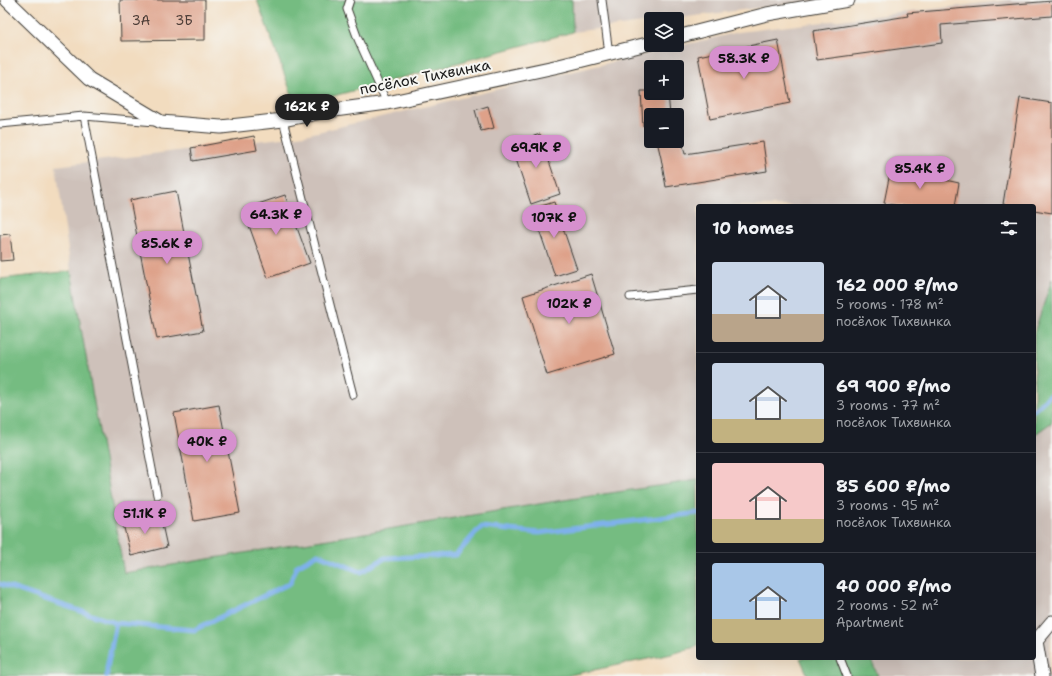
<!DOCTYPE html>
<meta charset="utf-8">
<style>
body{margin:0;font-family:"Shantell Sans",sans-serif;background:#242831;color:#f1f3f6;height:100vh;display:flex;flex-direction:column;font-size:15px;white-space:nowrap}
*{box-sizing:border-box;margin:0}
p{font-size:13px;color:#9ea1a6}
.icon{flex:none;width:22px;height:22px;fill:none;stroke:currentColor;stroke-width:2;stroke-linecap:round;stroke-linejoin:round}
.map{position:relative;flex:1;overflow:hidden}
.panel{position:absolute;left:696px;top:204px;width:340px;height:456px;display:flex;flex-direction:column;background:#171b24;border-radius:4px;box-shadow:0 4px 16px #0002}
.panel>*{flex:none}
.tools{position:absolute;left:644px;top:12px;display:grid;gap:8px}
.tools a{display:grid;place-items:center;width:40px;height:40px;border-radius:4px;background:#171b24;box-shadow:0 4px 16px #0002;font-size:20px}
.price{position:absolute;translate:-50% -34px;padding:0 9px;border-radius:14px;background:#d690ce;color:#111;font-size:13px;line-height:26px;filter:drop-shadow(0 1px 2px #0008)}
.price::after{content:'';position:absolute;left:50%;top:24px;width:12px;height:9px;margin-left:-6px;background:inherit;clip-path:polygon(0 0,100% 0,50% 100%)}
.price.on{background:#222;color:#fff}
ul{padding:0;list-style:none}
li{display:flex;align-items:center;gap:12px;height:100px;padding:0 16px}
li+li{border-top:1px solid #363941}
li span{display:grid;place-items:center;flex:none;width:112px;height:80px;border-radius:4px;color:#555}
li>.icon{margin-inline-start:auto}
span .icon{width:48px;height:48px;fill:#fffc;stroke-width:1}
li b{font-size:17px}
h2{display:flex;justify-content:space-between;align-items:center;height:48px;padding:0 16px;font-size:17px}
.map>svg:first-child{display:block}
</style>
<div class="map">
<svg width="1052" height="676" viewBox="0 0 1052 676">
<rect width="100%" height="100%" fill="#f6f6f2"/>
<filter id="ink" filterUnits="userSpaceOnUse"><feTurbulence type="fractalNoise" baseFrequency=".025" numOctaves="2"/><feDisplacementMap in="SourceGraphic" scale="8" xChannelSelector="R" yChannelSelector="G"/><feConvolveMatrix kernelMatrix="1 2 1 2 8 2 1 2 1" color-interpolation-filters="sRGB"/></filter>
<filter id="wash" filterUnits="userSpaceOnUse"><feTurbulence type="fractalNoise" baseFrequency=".012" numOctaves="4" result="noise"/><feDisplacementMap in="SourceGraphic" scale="16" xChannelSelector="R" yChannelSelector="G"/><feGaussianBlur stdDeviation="0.9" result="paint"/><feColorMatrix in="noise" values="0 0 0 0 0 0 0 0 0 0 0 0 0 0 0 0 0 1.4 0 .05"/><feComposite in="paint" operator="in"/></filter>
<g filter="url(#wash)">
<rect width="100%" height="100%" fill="#f2dcbf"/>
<!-- industrial -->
<path fill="#cec1ba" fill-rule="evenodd" d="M572,0H820L672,19H651V22L573,32Z
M1010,0H1052V279L1034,333V206H698V480L557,501L123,573L71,271L56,166L305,135L739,32ZM651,67H677V93H651ZM651,115H677V141H651Z
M1052,422V636L1051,637L1048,676H878L870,658H1034V435Z"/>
<!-- forest -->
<path fill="#75bc81" stroke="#486c4e" d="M257,0H572L573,32L296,106Z
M71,271L124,573L557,501L698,480V646L672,654L565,676H0V279Z
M1052,279V422L1034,435V333Z
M800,658H870L878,676H808Z"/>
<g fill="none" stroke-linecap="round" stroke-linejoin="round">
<!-- stream -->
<path stroke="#7eb1ea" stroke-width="5" d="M1034,410L1052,393
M0,584L116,623L194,630L290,583L297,566L318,554L361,572L385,558L456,555L481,527L539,533L698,513
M107,676V668L116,623"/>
</g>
<g id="blocks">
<!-- building -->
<path fill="#dea189" d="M120,0H205V40L121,41Z
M1052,1V16L941,25L942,43L817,60L813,31L908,16L907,13Z
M778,40L790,103L710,119L698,56Z
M641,91H651V93H668L670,115H651V126H643Z
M1020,98L1052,103V213L1034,210V206H1012L1003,204Z
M488,106L494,128L481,131L475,110Z
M677,120L685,154L763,142L767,171L666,187L661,158L657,141H677Z
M540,134L560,194L531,204L511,144Z
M254,136L257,150L193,161L191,148Z
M891,168L959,183L955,206H898L884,203Z
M176,191L203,331L157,339L130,200Z
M285,195L310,263L268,278L243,209Z
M554,202L577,269L555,276L532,209Z
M10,234L13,260L0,261V235Z
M591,274L615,354L547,375L523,296Z
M219,405L240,513L194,521L174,413Z
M160,515L167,547L131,556L123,524Z"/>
</g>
</g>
<g filter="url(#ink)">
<use href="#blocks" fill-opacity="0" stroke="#3c3934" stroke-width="1"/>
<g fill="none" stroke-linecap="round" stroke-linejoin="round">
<!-- service casing -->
<g stroke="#3c3934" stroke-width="9">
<path id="service" d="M350,0L347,9L358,39L387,103
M602,0L609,54
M84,116L157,495
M283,120L353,395
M0,124L84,116L155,122
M630,297L698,290
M840,658L847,676"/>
</g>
<!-- minor casing -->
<g stroke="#3c3934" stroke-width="15">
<path id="minor" d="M7,0L89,79L161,122L221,127L283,120L327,111L387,103L559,66L651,43
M677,37L767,14L848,0
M1042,676L1036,641L1052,622"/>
</g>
<!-- service -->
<use href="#service" stroke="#fff" stroke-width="7"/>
<!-- minor -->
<use href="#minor" stroke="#fff" stroke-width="13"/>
</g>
</g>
<g text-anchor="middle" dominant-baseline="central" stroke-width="4" stroke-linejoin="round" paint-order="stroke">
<!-- number labels -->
<g font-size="13" fill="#4c3d37">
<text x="141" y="20">3А</text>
<text x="184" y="20">3Б</text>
</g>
<!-- street labels -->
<g font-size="15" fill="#1c1c1c" stroke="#f6f6f2">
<text transform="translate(425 77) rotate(-11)">посёлок Тихвинка</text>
</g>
</g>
</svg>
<div class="tools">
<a><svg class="icon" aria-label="layers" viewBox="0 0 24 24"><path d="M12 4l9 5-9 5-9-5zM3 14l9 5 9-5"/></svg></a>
<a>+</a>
<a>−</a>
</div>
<b class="price" style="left:744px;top:80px">58.3K ₽</b>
<b class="price on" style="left:307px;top:128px">162K ₽</b>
<b class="price" style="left:536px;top:169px">69.9K ₽</b>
<b class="price" style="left:920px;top:190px">85.4K ₽</b>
<b class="price" style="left:276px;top:236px">64.3K ₽</b>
<b class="price" style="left:554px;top:239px">107K ₽</b>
<b class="price" style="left:167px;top:265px">85.6K ₽</b>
<b class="price" style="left:569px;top:325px">102K ₽</b>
<b class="price" style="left:207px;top:463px">40K ₽</b>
<b class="price" style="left:145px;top:535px">51.1K ₽</b>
<section class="panel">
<h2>10 homes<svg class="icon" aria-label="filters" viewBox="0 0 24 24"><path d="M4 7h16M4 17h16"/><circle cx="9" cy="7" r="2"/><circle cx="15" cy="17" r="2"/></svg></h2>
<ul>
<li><span style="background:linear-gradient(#c9d6e8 65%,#b9a48a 0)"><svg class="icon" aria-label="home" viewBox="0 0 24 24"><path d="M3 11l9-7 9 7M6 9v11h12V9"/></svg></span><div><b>162 000 ₽/mo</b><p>5 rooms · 178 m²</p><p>посёлок Тихвинка</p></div></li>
<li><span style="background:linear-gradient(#c9d6e8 70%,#c2b280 0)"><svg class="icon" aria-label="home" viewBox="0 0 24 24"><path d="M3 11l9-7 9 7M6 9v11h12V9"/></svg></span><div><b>69 900 ₽/mo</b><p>3 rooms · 77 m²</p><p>посёлок Тихвинка</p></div></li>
<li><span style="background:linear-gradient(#f6c9c9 70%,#c2b280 0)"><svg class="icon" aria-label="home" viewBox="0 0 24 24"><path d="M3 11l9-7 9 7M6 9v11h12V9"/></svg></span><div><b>85 600 ₽/mo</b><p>3 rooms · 95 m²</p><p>посёлок Тихвинка</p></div></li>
<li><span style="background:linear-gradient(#a9c7e8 70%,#c2b280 0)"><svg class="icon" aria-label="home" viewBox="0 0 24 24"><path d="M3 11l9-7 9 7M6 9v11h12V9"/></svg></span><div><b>40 000 ₽/mo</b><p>2 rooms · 52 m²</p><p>Apartment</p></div></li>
</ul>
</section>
</div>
